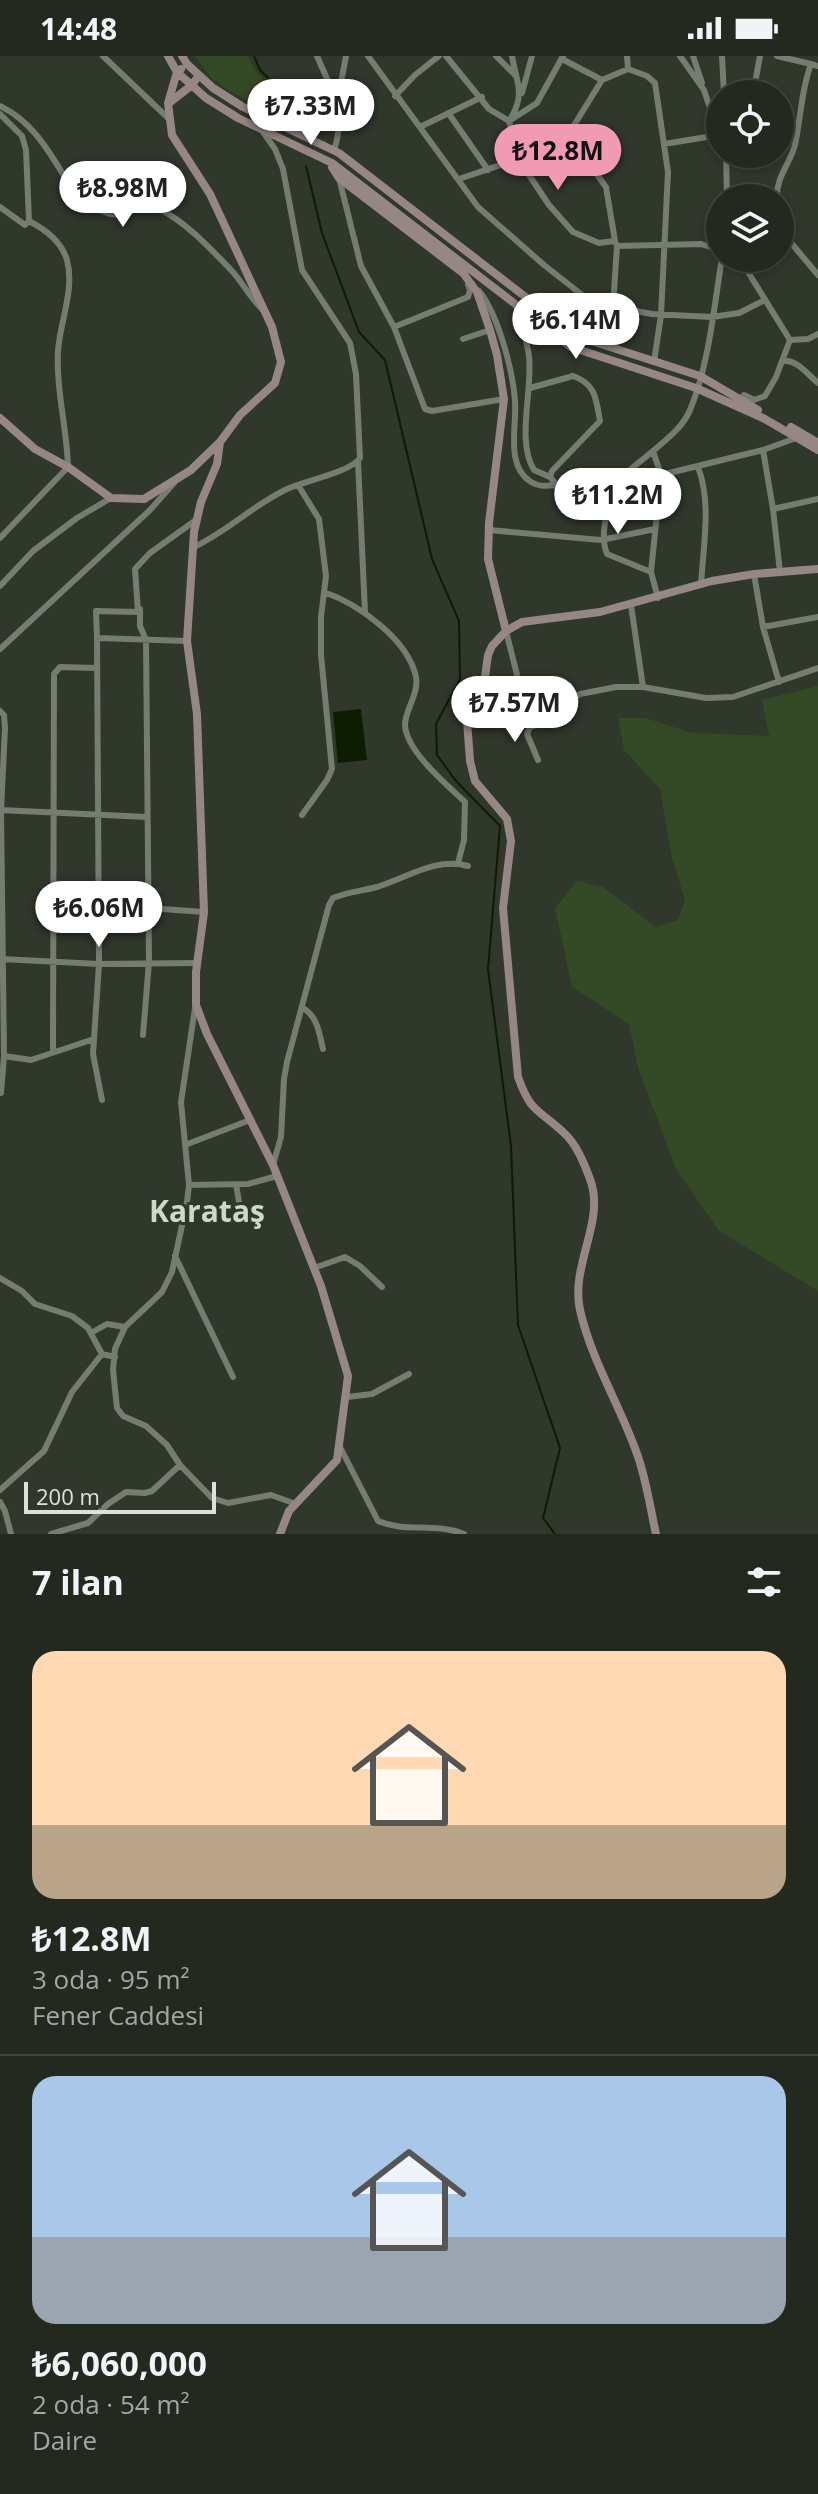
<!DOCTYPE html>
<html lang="tr">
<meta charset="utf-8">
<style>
body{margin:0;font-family:"Open Sans",sans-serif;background:#2c3129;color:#f1f3f6;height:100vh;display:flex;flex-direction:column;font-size:30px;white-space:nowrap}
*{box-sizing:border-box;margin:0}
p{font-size:26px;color:#a3a6a5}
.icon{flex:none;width:44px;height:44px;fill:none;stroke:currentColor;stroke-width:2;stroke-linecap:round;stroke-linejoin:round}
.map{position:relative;height:1478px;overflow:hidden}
.panel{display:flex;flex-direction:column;background:#242920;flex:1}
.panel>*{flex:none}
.fabs{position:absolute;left:706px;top:24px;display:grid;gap:16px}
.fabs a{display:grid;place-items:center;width:88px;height:88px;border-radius:50%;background:#242920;box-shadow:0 4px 12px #0003,0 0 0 2px #41453e;font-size:40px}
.scale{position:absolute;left:24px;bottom:20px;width:192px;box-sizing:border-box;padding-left:8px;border:4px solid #dde1da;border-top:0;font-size:22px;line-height:28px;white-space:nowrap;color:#dde1da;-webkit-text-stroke:6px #30372b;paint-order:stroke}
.price{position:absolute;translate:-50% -68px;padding:0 18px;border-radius:28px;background:#fff;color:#222;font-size:26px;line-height:52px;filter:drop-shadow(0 2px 4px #0008)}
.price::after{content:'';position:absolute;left:50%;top:48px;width:24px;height:18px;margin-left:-12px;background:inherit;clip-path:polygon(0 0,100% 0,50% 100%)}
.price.selected{background:#f09ab4;color:#111}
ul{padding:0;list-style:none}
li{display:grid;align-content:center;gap:16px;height:424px;padding:0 32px}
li+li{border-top:2px solid #41453e}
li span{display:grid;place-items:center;height:248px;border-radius:24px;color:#555}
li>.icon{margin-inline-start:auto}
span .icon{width:144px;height:144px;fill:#fffc;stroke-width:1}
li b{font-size:34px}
h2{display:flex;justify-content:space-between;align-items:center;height:96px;padding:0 32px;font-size:34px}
.status{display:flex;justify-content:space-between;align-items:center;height:56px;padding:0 40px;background:#242920;direction:ltr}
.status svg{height:22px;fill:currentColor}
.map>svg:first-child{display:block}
</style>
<div class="status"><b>14:48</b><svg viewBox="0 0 49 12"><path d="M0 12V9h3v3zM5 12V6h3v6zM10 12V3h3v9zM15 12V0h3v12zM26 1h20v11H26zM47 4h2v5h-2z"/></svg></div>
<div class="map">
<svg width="818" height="1478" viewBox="0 0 818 1478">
<rect width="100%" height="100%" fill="#30372b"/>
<!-- green -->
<path fill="#344925" d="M195,0H248L255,14L305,67V73L233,37L211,22Z
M818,630V1235L719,1175L676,1113L638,1012L629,968L572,931L555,852L577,825L603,831L655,871L678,864L685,844L672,802L660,733L624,694L618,662H646L692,677L769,680L762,644Z"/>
<!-- water -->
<path fill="#0c1d01" d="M361,653L367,704L338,707L333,656Z"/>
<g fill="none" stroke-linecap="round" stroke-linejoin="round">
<!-- stream -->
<path stroke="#0c1d01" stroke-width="2" d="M254,0L260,14L312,66
M306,110L322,177L359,276L385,304L432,503L459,565L460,623L436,668L437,699L456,725L500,770L488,913L511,1090L518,1269L560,1392L543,1462L555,1478"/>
<!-- street -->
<path stroke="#747d6f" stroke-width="6" d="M103,0L168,62
M317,0C331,33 347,58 334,94
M368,0L478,151L544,209L586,242L613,251L652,258L712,261L739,257L765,244
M446,0L489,53L509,65L519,104L549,149L573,176L599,187L615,185L617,190L701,188L720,194
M496,0L516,20
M627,0L628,13
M680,0L704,34L720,82
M693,0L702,27
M722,0L724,38
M777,0L811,8
M562,3L602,24
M522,37L532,0
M753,38L760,0
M395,40L415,19L439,0
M337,48L346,0
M0,50C37,68 52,102 73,134C85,145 105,162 122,158C135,156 142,144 156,151C185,165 210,192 232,215C243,227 250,242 263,254
M0,58L22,80L26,94L29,165L25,169L0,151
M449,58L488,114
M511,62C526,36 516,26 512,0
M509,65L537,47L563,0
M422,70L482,41
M568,79L606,131L615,185
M664,88L719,79
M726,98L727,142
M339,122L361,210L394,271L425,353L432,355L504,343
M459,123L539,96L568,79L602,24L628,13L647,20L655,27L668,116L661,259L654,306
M777,142C776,121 790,108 795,89C801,62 801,34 811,8L818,10
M780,164L792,188L818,219
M732,202L748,216L790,284L776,321L765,340L754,344L744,339L740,344
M479,235C498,258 513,315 515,345C517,370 505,410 531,426C542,433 554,428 567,429C580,430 597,431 610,428C614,427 647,400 653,395
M516,250C520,266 527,283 529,300C533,334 516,385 534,414L550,421L557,429
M613,251L617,190
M394,271L468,241L470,234L468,229
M463,283L490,274
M790,284L808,283L818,278
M782,305C797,303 807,318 818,327
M530,332L573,320C596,328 596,343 600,365L552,415L550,421
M763,394L773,453L818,443
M358,405L365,556
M698,411C712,447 703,491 701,529
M661,419L763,394L799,381
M611,428C611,452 598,475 607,498L651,516L661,419L653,395C667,383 683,371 690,354C709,309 714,250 722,202
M298,429L319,463L326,520L321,561V599L332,713L327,724L302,759
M773,453L780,516
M489,474L601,484L655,473
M0,482L68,411C67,372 56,335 58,295C60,265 75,234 67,204C61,185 46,174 29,165
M192,492C227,476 253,449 287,433C304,425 351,416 360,402L356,318L350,287L302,214L283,113L275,93L263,76
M651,516L658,542
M754,518L763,571L779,626
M0,530L33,495L77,462L111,442
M324,536C358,548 408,583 416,621C419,638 405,654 405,669C406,695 447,729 465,746L464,784L458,807
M631,549L643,631
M140,553V570L146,584L149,906L143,979
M763,571L818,561
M506,575L530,671L537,669L580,638L616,631H643L706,642L733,641L818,612
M97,582L96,555L138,556L135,513L150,497L196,464
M0,593L150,454L174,427
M0,655L4,659L5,672L1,754L4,1000L1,1037
M530,671L527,678L538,704
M0,754L147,761
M148,852L204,856
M1,903L99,908L197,907
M195,952L181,1046L189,1129L187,1146L172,1216L162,1236L125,1271L115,1293L113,1314L117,1352L123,1360L146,1370L167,1389L180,1409L212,1442L228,1447L271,1439L296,1448
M303,952C318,961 319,977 323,993
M53,994L54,618L60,611L96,612
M4,1000L31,1004L94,983
M102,1044L93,998L99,908L97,582L187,585
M185,1089L250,1064
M273,1109L281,1081L284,1023L287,1006L329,849L333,842C347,836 362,835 377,831C407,822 435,801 468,810
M236,1128L240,1152
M189,1129L248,1128L277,1120
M175,1200L233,1321
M314,1212L345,1201L360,1210L382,1231
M0,1222L22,1235L35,1248L72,1260L88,1272L102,1298L115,1301
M91,1277L107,1268L125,1271
M347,1341L372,1338L409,1318
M340,1391L378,1465C406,1477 433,1466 464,1478
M0,1434L44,1395L72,1336L102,1298
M0,1446L5,1455L11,1478
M51,1478L88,1467L108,1448L126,1436L145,1437L152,1435L180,1409"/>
<!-- secondary -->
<path stroke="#978784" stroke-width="8" d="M168,0L177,16L206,42L238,62L332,107L571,291L696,332L763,362L818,394
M182,0L187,8L213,32L243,51L339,97L576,280L700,320L758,354
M169,47L192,29L199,19
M332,111L339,122L463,217L477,236L490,274L497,299L504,343L489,467L488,503L506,575
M0,362L35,393L68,411L111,442L144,443L191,414L220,386L240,359L275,327L281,306L272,271L210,138L172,79L168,47L177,16L181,13
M791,371L818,387
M220,386L217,408L201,446L194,476L187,585L197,658L204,856L196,916V949L207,978L273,1109L321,1230L348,1320L337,1404L289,1455L280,1478
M656,1478C650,1451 646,1421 636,1395C619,1348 591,1303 580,1254C570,1209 606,1165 590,1123C584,1107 576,1087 563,1076C537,1052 531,1057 518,1021L503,852L511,785L507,763L475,725L470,705L467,664L471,644L485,621L488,599L492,590L506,575L522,566L600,556L712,525L754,518L818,513"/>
</g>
<g text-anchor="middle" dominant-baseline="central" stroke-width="6" stroke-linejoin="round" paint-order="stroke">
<!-- quarter labels -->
<g font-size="30" font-weight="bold" fill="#cfd9c9" stroke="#30372b">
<text x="207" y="1154">Karataş</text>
</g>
</g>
</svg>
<div class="fabs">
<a><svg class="icon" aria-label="locate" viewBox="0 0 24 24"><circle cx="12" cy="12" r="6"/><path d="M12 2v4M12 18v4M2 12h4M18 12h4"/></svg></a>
<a><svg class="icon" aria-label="layers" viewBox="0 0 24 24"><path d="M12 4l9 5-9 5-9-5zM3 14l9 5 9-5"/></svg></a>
</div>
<div class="scale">200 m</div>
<b class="price" style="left:311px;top:91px">₺7.33M</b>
<b class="price selected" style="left:558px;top:136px">₺12.8M</b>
<b class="price" style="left:123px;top:173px">₺8.98M</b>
<b class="price" style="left:576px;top:305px">₺6.14M</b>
<b class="price" style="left:618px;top:480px">₺11.2M</b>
<b class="price" style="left:515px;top:688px">₺7.57M</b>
<b class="price" style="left:99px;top:893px">₺6.06M</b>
</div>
<section class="panel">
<h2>7 ilan<svg class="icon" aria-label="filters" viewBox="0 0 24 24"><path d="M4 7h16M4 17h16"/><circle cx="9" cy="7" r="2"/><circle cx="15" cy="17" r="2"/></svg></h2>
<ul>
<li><span style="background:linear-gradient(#ffd9b3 70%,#b9a48a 0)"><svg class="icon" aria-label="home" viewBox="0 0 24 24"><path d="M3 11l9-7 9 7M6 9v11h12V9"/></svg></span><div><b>₺12.8M</b><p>3 oda · 95 m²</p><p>Fener Caddesi</p></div></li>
<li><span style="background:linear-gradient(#a9c7e8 65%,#9aa5b1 0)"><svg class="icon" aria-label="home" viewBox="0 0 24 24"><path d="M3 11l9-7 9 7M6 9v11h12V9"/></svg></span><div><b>₺6,060,000</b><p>2 oda · 54 m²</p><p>Daire</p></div></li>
</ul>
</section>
